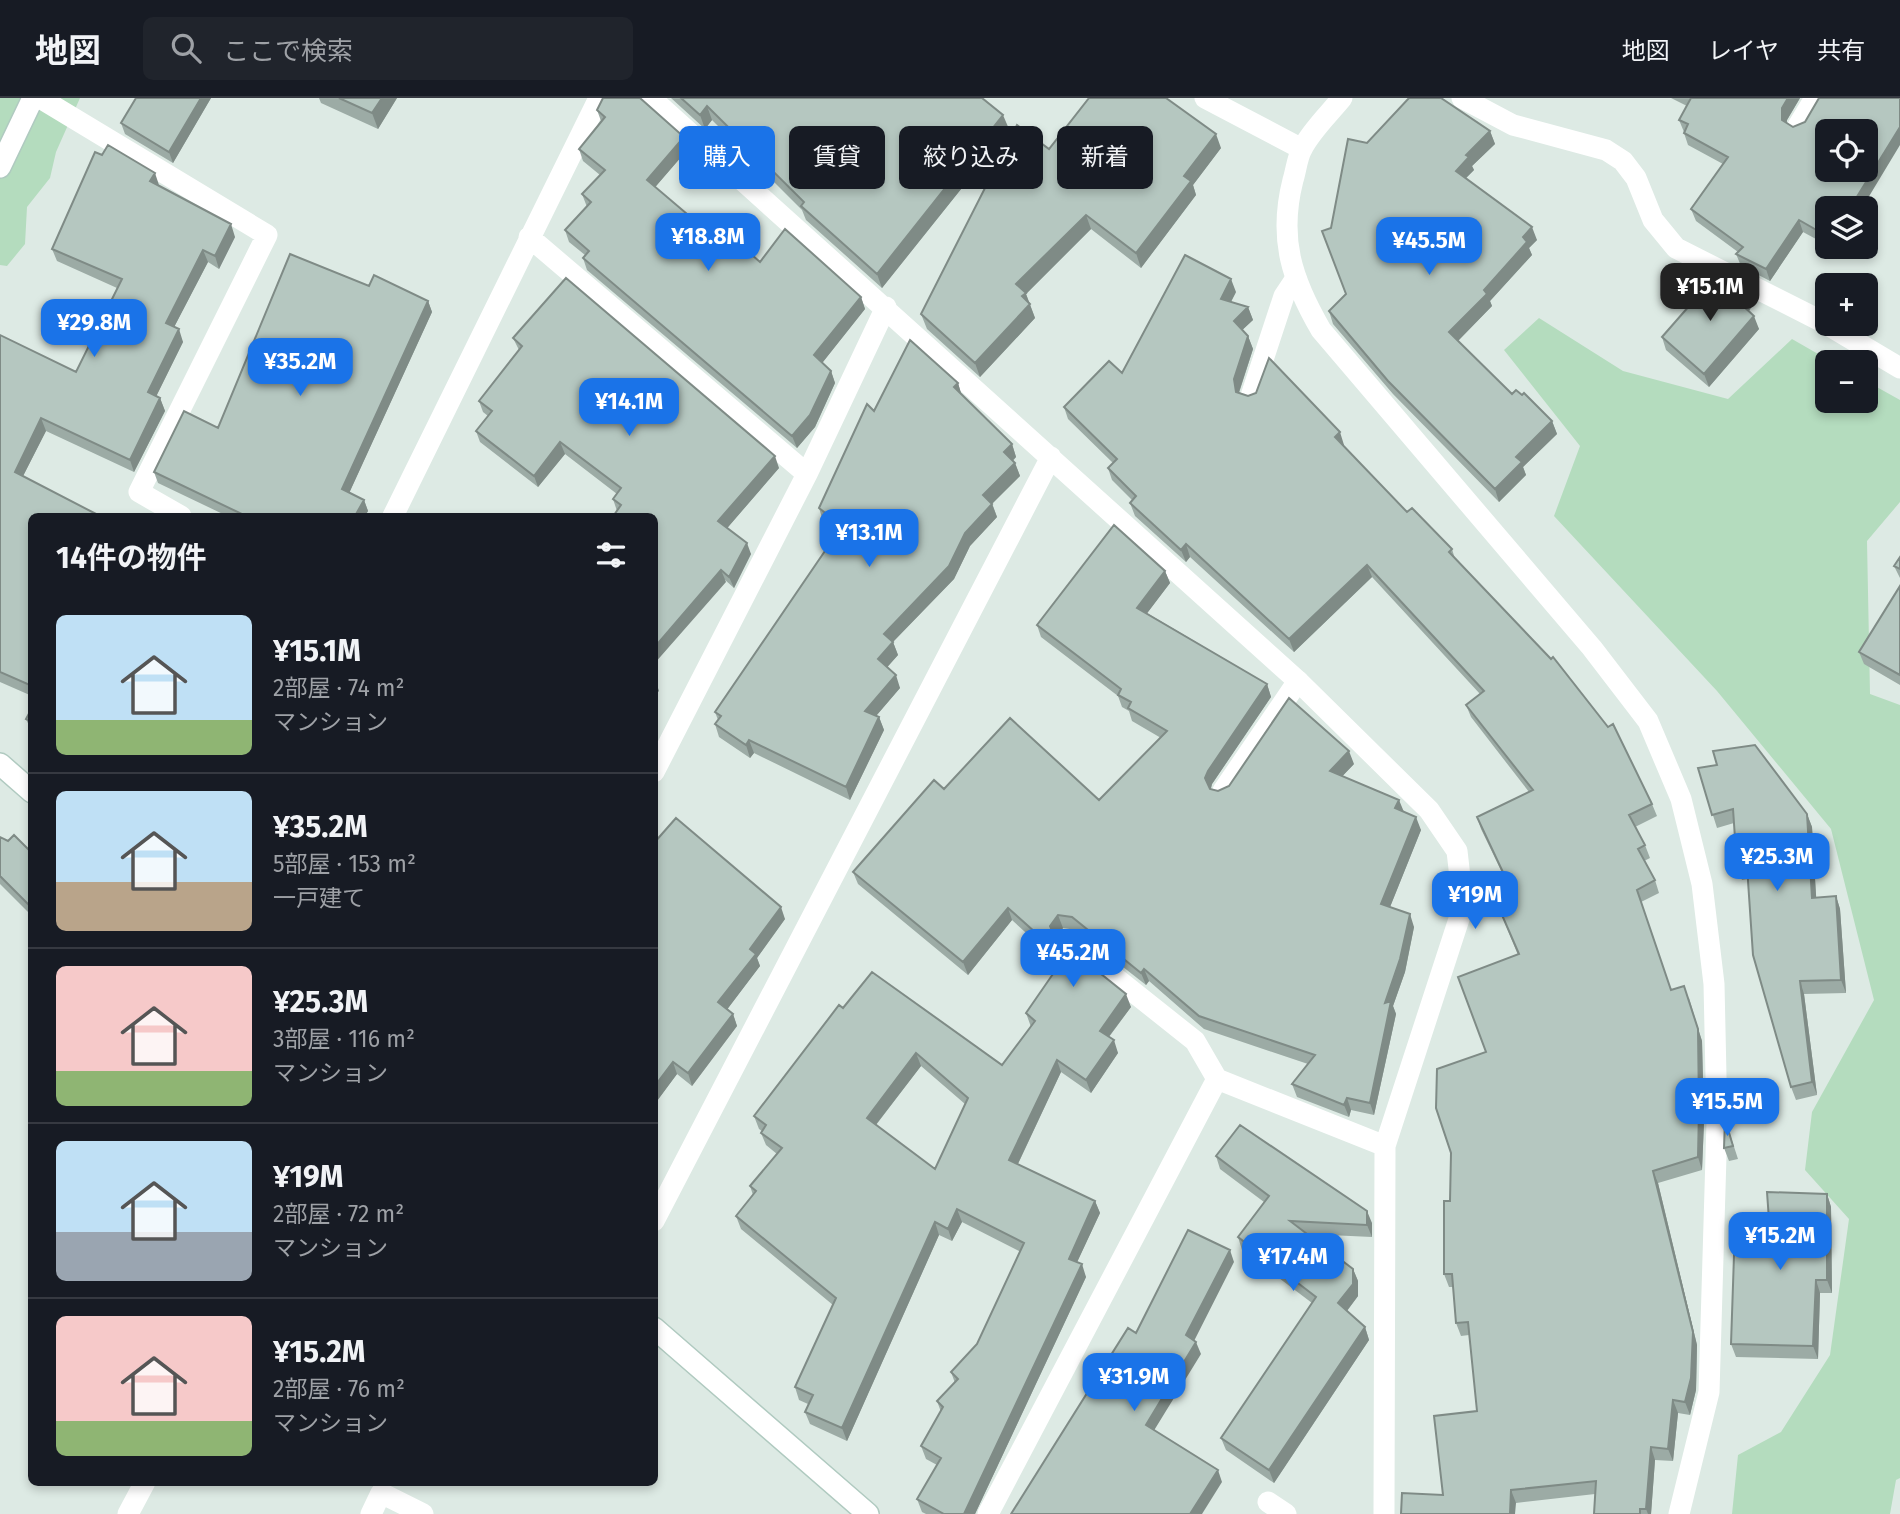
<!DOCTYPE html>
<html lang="ja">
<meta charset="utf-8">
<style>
body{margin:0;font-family:"Fira Sans","Noto Sans JP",sans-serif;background:#20242c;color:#f1f3f6;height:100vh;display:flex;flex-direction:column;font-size:26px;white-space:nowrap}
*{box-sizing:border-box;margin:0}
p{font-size:23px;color:#9ea1a6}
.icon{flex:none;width:38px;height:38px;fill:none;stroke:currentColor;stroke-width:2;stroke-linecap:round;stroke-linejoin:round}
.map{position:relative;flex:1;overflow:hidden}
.sheet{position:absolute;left:28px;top:415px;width:630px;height:973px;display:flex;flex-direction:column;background:#171b24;border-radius:10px;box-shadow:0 4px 10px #0003}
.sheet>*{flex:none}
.hud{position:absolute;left:679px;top:28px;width:665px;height:63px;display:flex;gap:14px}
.controls{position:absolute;left:1815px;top:21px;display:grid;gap:14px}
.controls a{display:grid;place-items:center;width:63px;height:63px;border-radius:10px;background:#171b24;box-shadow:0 4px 10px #0003;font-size:35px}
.price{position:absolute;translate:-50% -60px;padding:0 16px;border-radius:14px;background:#1a73e8;color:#fff;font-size:23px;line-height:46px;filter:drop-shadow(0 2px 4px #0008)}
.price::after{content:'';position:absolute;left:50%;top:42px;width:21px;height:16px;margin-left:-10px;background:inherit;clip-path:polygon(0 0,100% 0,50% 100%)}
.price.current{background:#222;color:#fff}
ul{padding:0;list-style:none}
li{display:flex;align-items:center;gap:21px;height:175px;padding:0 28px}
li+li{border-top:2px solid #363941}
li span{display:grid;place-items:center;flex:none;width:196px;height:140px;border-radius:10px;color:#555}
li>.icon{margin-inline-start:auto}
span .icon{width:84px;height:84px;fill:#fffc;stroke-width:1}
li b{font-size:30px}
h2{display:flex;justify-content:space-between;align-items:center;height:84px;padding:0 28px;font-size:30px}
.pill{padding:0 24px;border-radius:10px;background:#171b24;box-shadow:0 4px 10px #0003;font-size:24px;line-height:63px}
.pill.current{background:#1a73e8;color:#fff}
header{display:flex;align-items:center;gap:42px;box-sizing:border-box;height:98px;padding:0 35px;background:#171b24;border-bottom:2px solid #363941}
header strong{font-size:33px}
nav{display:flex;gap:38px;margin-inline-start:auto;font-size:24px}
.search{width:490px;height:63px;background:#20242c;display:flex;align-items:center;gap:18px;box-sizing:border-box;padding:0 24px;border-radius:10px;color:#9ea1a6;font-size:26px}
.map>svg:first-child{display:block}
</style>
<header>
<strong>地図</strong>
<div class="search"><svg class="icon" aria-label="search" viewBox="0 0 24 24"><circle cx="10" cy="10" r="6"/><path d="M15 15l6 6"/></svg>ここで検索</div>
<nav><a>地図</a><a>レイヤ</a><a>共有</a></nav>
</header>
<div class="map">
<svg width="1900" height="1416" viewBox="0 0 1900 1416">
<rect width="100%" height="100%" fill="#ddeae4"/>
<!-- green -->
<path fill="#b4dcbe" d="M0,0H80L56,54L50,80L27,109L25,146L7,168L0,167Z
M1539,220L1623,273L1728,301L1792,241L1832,264H1827V303H1866V283L1900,302V404L1867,443L1870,596L1900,607V1380L1896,1382L1890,1416H1732L1738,1357L1781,1334L1830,1257L1849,1121L1805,1072L1812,1014L1874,902L1831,731L1717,593L1554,418L1580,348L1504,252Z"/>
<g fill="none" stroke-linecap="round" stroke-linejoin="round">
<!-- secondary casing -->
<g stroke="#b0cac0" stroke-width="24">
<path id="secondary" d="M0,69L33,0
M0,666L32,694
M654,1230L868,1416"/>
</g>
<!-- lane -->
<path stroke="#fff" stroke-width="21" d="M1251,298L1284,198L1296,180
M1223,693L1298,583
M128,1416L145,1384
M371,1416L381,1395L423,1416"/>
<!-- street -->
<path stroke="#fff" stroke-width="21" d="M40,0L267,137L139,394L181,418
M651,0L1298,583L1429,712L1457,753L1461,788L1459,821L1385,1048L1384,1416
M1205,0L1302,51
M1342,0C1329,16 1311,33 1302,51C1297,60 1296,73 1293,82C1278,141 1292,182 1321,232L1592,550L1648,623L1681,701L1702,786L1714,886L1717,1024L1709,1294L1679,1416
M1462,0L1513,27L1606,52L1623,63L1636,80L1653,122L1676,150L1821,223L1900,270
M1798,28L1815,0
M529,139L807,376
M393,418L599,0
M654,674L807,376L886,209
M1068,842L1195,943L1217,981
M654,1123L1051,359
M1268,1404L1286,1416
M988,1416L1217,981L1385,1048"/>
<!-- secondary -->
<use href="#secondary" stroke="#fff" stroke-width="21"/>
</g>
<!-- wall -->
<path fill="#9caba5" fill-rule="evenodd" d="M136,0H211L173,65L125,36L121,25Z
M319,0H397L378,31L321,5Z
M671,0H982L1009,31L882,190L806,122L802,112L712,22L705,31Z
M1671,0H1800L1787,22L1786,25L1827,110V147L1803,134L1770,183L1741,168L1736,156L1738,154L1696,123L1691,111L1723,66L1688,47L1684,35V34L1679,22L1687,8Z
M597,12L684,39L688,51L655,89L720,144L760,164L861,199L865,211L822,265L831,273L835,285L815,329L797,350L587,172L583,160L585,157L569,144L565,132L587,109L582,96L600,77L583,63L579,51L601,23Z
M1490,33L1495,46L1472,68L1474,72L1466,80L1537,142L1529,150L1532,157L1490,203L1492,208L1458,243L1512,296L1552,323L1557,336L1523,369L1526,377L1499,404L1393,296L1333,226L1329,213L1346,196L1331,130L1367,45Z
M1221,50L1193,87L1196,97L1141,170L1091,131L1026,196L1035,220L980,279L927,231L921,216L1049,51Z
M159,88L235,139L219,171L208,164L174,229L183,244L156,298L160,300L165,313L134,374L46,333L23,378L32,418V598L0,584V237L76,274L117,190L57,163L52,151Z
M369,188L428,203L432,214L349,395L364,402L368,413L365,418H227L158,385L154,374L218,330Z
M1750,191L1755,204L1749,213L1759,231L1709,289L1666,252L1662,239Z
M1236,194L1231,204L1248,209L1253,222L1242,232L1248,238L1253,251L1239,295L1344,347L1343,348L1407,414L1452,451L1455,461L1652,706L1657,718L1635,729L1645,747L1650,760L1644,763L1655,782L1659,795L1641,804L1671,892L1689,900L1702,943L1704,1024L1702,1072L1658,1085L1697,1247L1696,1292L1690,1317L1678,1315L1673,1363L1655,1362L1651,1416H1594L1595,1396L1516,1405L1443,1397L1477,1313L1469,1237L1461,1238L1456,1225L1453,1189H1449L1444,1176L1450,1103L1486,954L1518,857L1492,794L1508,787L1481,731L1477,719L1529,694L1471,619L1466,607L1480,596L1372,479L1294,554L1190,459L1186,464L1135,418L1130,405L1132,402L1112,382L1108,370L1113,365L1068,321L1064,309L1122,275Z
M513,240L779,370L727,430L751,456L734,490L654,418H615L614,417L617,413L613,401L617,396L565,356L538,389L480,344L476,333L488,318L483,314L479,303L519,252Z
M958,285L961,296L1012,346L1016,359L1013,363L1015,365L1020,378L992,405L997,419L970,448L954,481L893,544L898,557L887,569L900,590L876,618L879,619L884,632L850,702L754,655L750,660L719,639L715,626L718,622L715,614L838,434L823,423L819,410L874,313Z
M1900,459V480L1894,468Z
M1165,473L1170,485L1147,515L1267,586L1271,599L1212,686L1211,691L1218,693L1354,666L1342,678L1404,714L1421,732L1390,809L1414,829L1405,874L1393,908L1396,916L1374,1017L1351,1012L1349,1019L1297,999L1292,986L1308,966L1204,931L1149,883L1146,887L1076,832L1063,830L1056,840L1131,909L1109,939L1118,955L1091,995L1061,974L1018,1066L1095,1103L1100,1115L1077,1164L1086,1179L975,1416H926L922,1414L917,1401L937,1367L926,1361L921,1348L941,1314L937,1303L955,1285L951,1274L977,1246L1021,1154L962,1124L952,1143L939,1137L847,1343L810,1326L805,1314L808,1306L799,1302L795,1289L833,1207L741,1131L736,1118L753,1097L750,1088L777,1056L766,1047L761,1035L762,1033L759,1031L754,1018L843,910L1002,967L1031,929L1026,915L1060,866L1012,822L968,877L858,786L853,774L944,691L1099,702L1161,640L1132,623L1129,613L1122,609L1118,598L1041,539L1037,527ZM921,968L965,1006L935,1071L876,1027Z
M1900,488V587L1864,566L1859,554Z
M32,610V634L26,621Z
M1698,670L1807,716L1812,729L1816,800L1836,798L1840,811L1846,895L1804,896L1817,997L1796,1002L1791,989L1748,781L1742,782L1737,769L1734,725L1717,730Z
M0,739L32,755V818L0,786Z
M654,745L785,821L757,860L760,868L727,911L733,916L737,928L692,988L677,976L654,1007Z
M1725,1021L1738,1061L1729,1063L1724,1050Z
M1216,1058L1372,1125V1139L1308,1136L1353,1171L1358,1183V1198L1347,1213L1365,1229L1369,1242L1274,1385L1226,1352L1221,1340L1312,1205L1242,1152L1238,1139L1264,1104L1220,1071Z
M1827,1096L1831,1109L1832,1195H1820L1818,1261L1736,1259L1731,1246L1769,1122Z"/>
<!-- shaded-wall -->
<path fill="#7f8b86" d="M201,0H211L173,65L169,54Z
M382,0H397L378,31L372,15Z
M1788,0H1800L1787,22L1786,34L1782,22V10Z
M707,8L712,22L705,31L700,17Z
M1003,17L1009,31L882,190L877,176Z
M1900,29V47L1862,110H1850Z
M1490,33L1495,46L1472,68L1474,72L1461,85L1456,73L1466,57Z
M1216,36L1221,50L1193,87L1196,97L1141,170L1136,155L1184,78Z
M684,39L688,51L651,94L647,82Z
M155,75L159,87L150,83Z
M1086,117L1091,131L1026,196L1035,220L980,279L975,265L1016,186Z
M1799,122L1803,134L1770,183L1766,171Z
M231,126L235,139L219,171L215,158Z
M1532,129L1537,142L1529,150L1532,157L1490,203L1492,208L1454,247L1449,234L1484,192L1523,139Z
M203,152L208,164L170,237L166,225Z
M1231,181L1236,194L1226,213L1221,201Z
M1750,191L1755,204L1745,218L1740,205Z
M861,199L865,211L819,269L814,257Z
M428,203L432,214L346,402L342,391Z
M1248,209L1253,222L1238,236L1234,223Z
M1754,218L1759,231L1709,289L1704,276Z
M179,231L183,244L152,307L148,294Z
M1248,238L1253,251L1239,294L1241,306L1236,294L1234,281Z
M831,273L835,285L815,329L797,350L792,338Z
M958,285L962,298L954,289Z
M160,300L165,313L134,374L130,362Z
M41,320L46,333L19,386L15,374Z
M1552,323L1557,336L1523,369L1526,377L1499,404L1495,391L1516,359Z
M1340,334L1344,347L1340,352L1335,339Z
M560,344L565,356L538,389L534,378Z
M1012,346L1016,359L1008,367L1004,354Z
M775,358L779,370L723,435L718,423Z
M1015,365L1020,378L988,410L983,397Z
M364,402L368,413L365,418H355Z
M992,406L997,419L970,448L954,481L888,549L884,536L965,435Z
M747,445L751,456L734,490L729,479Z
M1186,446L1190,459L1186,464L1181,452Z
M1367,467L1372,479L1294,554L1289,541Z
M721,472L726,484L654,566V550Z
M1165,473L1170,485L1142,522L1137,510Z
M893,544L898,557L883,574L878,561Z
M896,577L900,590L870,625L865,613Z
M655,581L659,593L654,598V582Z
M1267,586L1271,599L1212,686L1210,693L1205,680L1208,673Z
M879,619L884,632L850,702L846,689Z
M749,642L754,655L750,660L746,647Z
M1349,653L1354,666L1335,686L1330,673Z
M1399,702L1404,714L1395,710Z
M1807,716L1812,729L1817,813L1812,800Z
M1416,719L1421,732L1386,819L1381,806Z
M1836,798L1840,811L1846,895L1841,882Z
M781,809L785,821L757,860L760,868L723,917L718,904L750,851Z
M1008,810L1012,822L968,877L963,864Z
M1410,816L1414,829L1405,874L1393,908L1396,916L1374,1017L1370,1005L1385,905Z
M1058,817L1063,830L1055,841L1050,828Z
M1144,871L1149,883L1146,887L1141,875Z
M1800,883L1804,896L1817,997L1812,984Z
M1684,888L1702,943L1704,1024L1702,1072L1698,1059Z
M1126,896L1131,909L1104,945L1100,933Z
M733,916L737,928L692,988L688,975Z
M1114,942L1118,955L1091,995L1086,982Z
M916,955L921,968L871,1033L867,1020Z
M1057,962L1061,974L1014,1074L1009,1062Z
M673,964L677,976L654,1007V989Z
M1347,1000L1351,1012L1349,1019L1344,1007Z
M1653,1073L1658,1085L1697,1247L1696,1292L1690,1317L1685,1304Z
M1827,1096L1831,1109L1832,1195L1827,1182Z
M1095,1103L1100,1115L1073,1173L1069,1161Z
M957,1111L962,1124L952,1143L948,1131Z
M1367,1113L1372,1125V1139L1367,1127Z
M935,1124L939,1137L847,1343L842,1330Z
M1230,1152L1234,1164L1191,1249L1186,1237Z
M1082,1166L1086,1179L975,1416H964Z
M1353,1171L1358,1183V1198L1343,1218L1338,1205Z
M1816,1182L1820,1195L1818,1261L1813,1248Z
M1365,1229L1369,1242L1274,1385L1269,1372Z
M1196,1244L1201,1256L1150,1339L1146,1327Z
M1673,1302L1678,1315L1673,1363L1668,1351Z
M1651,1349L1655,1362L1651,1416H1648L1646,1411Z
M1218,1372L1222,1384L1202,1416H1190Z
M1511,1392L1516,1405L1515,1416H1510Z"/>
<!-- building -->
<path fill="#b5c7c0" stroke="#7f8b86" stroke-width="2" fill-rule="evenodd" d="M136,0H201L169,54L121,25Z
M339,0H382L372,15Z
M603,0H640L684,39L647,82L720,144L727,135L760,164L785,131L861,199L814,257L831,273L810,317L792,338L583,160L589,153L565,132L591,104L582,96L605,72L579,51L605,19L597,12Z
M681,0H982L1003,17L877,176L801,108L804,104L707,8L700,17Z
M1089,0H1166L1216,36L1184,78L1191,83L1136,155L1086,117L1016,186L1026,195L1022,198L1030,206L975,265L921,216L1017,27L1049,51Z
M1409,0H1441L1490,33L1466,57L1469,59L1456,73L1532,129L1523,139L1527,144L1484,192L1487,196L1449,234L1512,296L1516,292L1522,297L1524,295L1552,323L1516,359L1522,364L1495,391L1388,283L1329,213L1346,196L1322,133L1331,130L1348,41L1367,45Z
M1690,0H1788L1782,10V22L1793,29L1805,24L1819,0H1900V29L1850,110H1827V138L1799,122L1766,171L1736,156L1743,149L1691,111L1728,59L1684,35L1688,26L1679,22L1691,0ZM1827,33H1866V72H1827Z
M108,47L155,75L150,83L231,126L215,158L203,152L166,225L179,231L148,294L160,300L130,362L41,320L15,374L100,418H32V588L0,574V237L76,274L122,181L52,151L95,54L102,57Z
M290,156L369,188L374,177L428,203L342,391L364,402L355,418H246L154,374L184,313L218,330Z
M1185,157L1231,181L1221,201L1248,209L1234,223L1248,238L1234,281L1236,294L1248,298L1256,295L1269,260L1340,334L1335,339L1407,414L1412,410L1452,451L1449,454L1551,561L1553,559L1608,629L1613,626L1652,706L1629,717L1645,747L1638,751L1655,782L1637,792L1671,892L1684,888L1698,931L1699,1011L1698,1059L1653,1073L1693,1234L1691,1280L1685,1304L1673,1302L1668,1351L1651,1349L1646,1411H1640V1416H1594L1596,1383L1511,1392L1510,1416H1401L1402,1395L1443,1397L1434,1318L1477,1313L1468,1224L1456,1225L1452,1176H1444V1103H1450L1451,1055L1436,1010L1437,971L1486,954L1458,879L1519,856L1492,794L1509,787L1477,719L1533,692L1466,607L1484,593L1367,467L1289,541L1186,446L1181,452L1130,405L1136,398L1108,370L1117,361L1064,309L1109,263L1122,275Z
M1718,175L1750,191L1740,205L1754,218L1704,276L1662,239Z
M566,180L775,358L718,423L747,445L729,479L721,472L654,550V418H616L614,417L621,407L613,401L621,390L560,344L534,378L476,333L492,313L479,303L522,248L513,240Z
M910,242L958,285L954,289L1012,346L1004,354L1015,365L983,397L992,406L965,435L949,468L884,536L893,544L878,561L896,577L865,613L879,619L846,689L749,642L746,647L715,626L721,618L715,614L842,428L819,410L867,306L874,313Z
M1114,427L1165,473L1137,510L1267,586L1208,673L1205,680L1210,691L1218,693L1229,688L1289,600L1349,653L1330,673L1399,702L1395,710L1416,719L1381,806L1410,816L1400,861L1385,905L1391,903L1370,1005L1347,1000L1344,1007L1292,986L1315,957L1199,918L1144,871L1141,875L1072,819L1058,817L1050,828L1055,839L1126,896L1100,933L1114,942L1086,982L1057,962L1009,1062L1095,1103L1069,1161L1082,1166L964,1416H944L917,1401L941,1360L921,1348L943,1309L937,1303L958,1281L951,1274L977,1246L1024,1145L957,1111L948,1131L935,1124L842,1330L805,1314L813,1297L795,1289L836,1200L736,1118L756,1093L750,1088L782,1050L761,1035L766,1027L754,1018L839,907L843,910L872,874L1002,967L1035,923L1026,915L1064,860L1008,810L963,864L853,774L934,682L944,691L1010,620L1099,702L1167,633L1128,610L1131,604L1118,597L1121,591L1037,527ZM916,955L968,1000L935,1071L867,1020Z
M1900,459V471L1894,468Z
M1900,488V577L1859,554Z
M32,610V624L26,621Z
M1755,647L1807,716L1812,800L1836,798L1841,882L1800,883L1812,984L1791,989L1753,857L1747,768L1737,769L1733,711L1712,717L1698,670L1717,667L1713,653Z
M676,720L781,809L750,851L756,856L718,904L733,916L688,975L673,964L654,989V745Z
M14,737L32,755V810L0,778V739L8,743Z
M1725,1021L1733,1048L1724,1050Z
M1240,1027L1367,1113V1127L1290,1123L1353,1171V1186L1338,1205L1365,1229L1269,1372L1221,1340L1316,1199L1238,1139L1269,1098L1216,1058Z
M1767,1094L1827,1096V1182H1816L1813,1248L1731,1246L1735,1128L1769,1122Z
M1188,1132L1230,1152L1186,1237L1196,1244L1146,1327L1218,1372L1190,1416H1011L1128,1230L1136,1235Z"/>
</svg>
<div class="controls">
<a><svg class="icon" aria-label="locate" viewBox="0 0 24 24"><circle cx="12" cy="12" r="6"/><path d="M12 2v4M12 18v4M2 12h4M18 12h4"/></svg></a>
<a><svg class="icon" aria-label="layers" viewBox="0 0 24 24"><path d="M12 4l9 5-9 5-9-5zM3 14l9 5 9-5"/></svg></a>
<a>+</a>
<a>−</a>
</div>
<b class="price" style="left:708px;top:175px">¥18.8M</b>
<b class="price" style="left:1429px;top:179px">¥45.5M</b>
<b class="price current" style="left:1710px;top:225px">¥15.1M</b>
<b class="price" style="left:94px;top:261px">¥29.8M</b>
<b class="price" style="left:300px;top:300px">¥35.2M</b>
<b class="price" style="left:629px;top:340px">¥14.1M</b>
<b class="price" style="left:869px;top:471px">¥13.1M</b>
<b class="price" style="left:1777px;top:795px">¥25.3M</b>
<b class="price" style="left:1475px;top:833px">¥19M</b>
<b class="price" style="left:1073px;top:891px">¥45.2M</b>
<b class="price" style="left:1727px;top:1040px">¥15.5M</b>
<b class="price" style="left:1780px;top:1174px">¥15.2M</b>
<b class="price" style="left:1293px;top:1195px">¥17.4M</b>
<b class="price" style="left:1134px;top:1315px">¥31.9M</b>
<div class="hud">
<a class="pill current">購入</a>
<a class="pill">賃貸</a>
<a class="pill">絞り込み</a>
<a class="pill">新着</a>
</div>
<section class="sheet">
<h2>14件の物件<svg class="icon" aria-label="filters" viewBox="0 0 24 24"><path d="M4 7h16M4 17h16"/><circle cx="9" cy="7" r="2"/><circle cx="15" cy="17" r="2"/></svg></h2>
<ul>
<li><span style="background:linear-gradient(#bfe0f5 75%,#8fb573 0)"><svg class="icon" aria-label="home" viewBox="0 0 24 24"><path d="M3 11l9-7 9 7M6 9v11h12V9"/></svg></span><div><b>¥15.1M</b><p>2部屋 · 74 m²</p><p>マンション</p></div></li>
<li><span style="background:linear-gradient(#bfe0f5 65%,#b9a48a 0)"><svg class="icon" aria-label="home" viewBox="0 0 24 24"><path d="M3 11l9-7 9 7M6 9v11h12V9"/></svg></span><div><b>¥35.2M</b><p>5部屋 · 153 m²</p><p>一戸建て</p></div></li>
<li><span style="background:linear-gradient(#f6c9c9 75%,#8fb573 0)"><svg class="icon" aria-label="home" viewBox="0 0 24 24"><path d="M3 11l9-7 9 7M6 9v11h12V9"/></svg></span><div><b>¥25.3M</b><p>3部屋 · 116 m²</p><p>マンション</p></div></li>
<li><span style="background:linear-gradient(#bfe0f5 65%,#9aa5b1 0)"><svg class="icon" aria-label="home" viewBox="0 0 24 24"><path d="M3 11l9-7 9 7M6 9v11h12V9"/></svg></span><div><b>¥19M</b><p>2部屋 · 72 m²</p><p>マンション</p></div></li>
<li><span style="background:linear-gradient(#f6c9c9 75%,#8fb573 0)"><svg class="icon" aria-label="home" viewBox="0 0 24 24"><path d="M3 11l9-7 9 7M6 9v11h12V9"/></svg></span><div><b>¥15.2M</b><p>2部屋 · 76 m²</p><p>マンション</p></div></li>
</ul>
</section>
</div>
